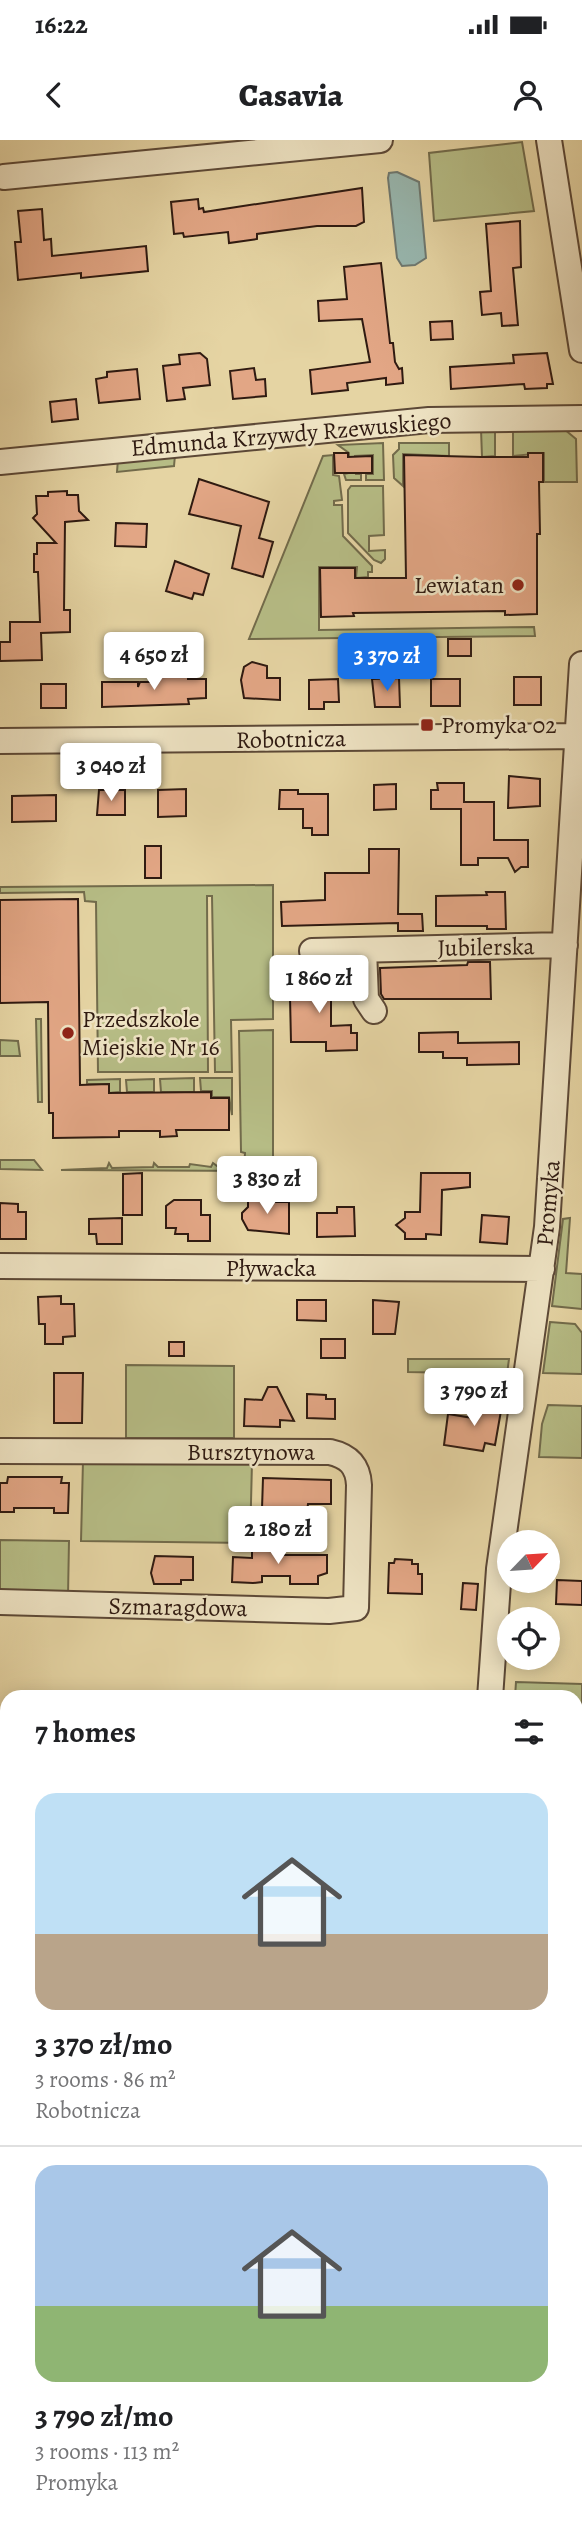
<!DOCTYPE html>
<meta charset="utf-8">
<style>
body{margin:0;font-family:Alegreya,serif;background:#f6f6f6;color:#202124;height:100vh;display:flex;flex-direction:column;font-size:26px;white-space:nowrap}
*{box-sizing:border-box;margin:0}
p{font-size:23px;color:#757577}
.icon{flex:none;width:38px;height:38px;fill:none;stroke:currentColor;stroke-width:2;stroke-linecap:round;stroke-linejoin:round}
.map{position:relative;flex:1;overflow:hidden}
.drawer{position:absolute;left:0px;top:1550px;width:583px;height:842px;display:flex;flex-direction:column;background:#fff;border-radius:21px 21px 0 0;box-shadow:0 4px 18px #0003}
.drawer>*{flex:none}
.needle{width:46px;rotate:65deg}
.controls{position:absolute;left:497px;top:1390px;display:grid;gap:14px}
.controls a{display:grid;place-items:center;width:63px;height:63px;border-radius:50%;background:#fff;box-shadow:0 4px 18px #0003;font-size:35px}
.price{position:absolute;translate:-50% -60px;padding:0 16px;border-radius:7px;background:#fff;color:#222;font-size:23px;line-height:46px;filter:drop-shadow(0 2px 4px #0008)}
.price::after{content:'';position:absolute;left:50%;top:42px;width:21px;height:16px;margin-left:-10px;background:inherit;clip-path:polygon(0 0,100% 0,50% 100%)}
.price.active{background:#1a73e8;color:#fff}
ul{padding:0;list-style:none}
li{display:grid;align-content:center;gap:14px;height:371px;padding:0 35px}
li+li{border-top:2px solid #e0e0e0}
li span{display:grid;place-items:center;height:217px;border-radius:21px;color:#555}
li>.icon{margin-inline-start:auto}
span .icon{width:126px;height:126px;fill:#fffc;stroke-width:1}
li b{font-size:30px}
h2{display:flex;justify-content:space-between;align-items:center;height:84px;padding:0 35px;font-size:30px}
.status{display:flex;justify-content:space-between;align-items:center;height:49px;padding:0 35px;background:#fff;direction:ltr}
.status svg{height:19px;fill:currentColor}
header{display:flex;justify-content:space-between;align-items:center;height:91px;padding:0 35px;background:#fff;font-size:32px;font-weight:800}
.map>svg:first-child{display:block}
</style>
<div class="status"><b>16:22</b><svg viewBox="0 0 49 12"><path d="M0 12V9h3v3zM5 12V6h3v6zM10 12V3h3v9zM15 12V0h3v12zM26 1h20v11H26zM47 4h2v5h-2z"/></svg></div>
<header><svg class="icon" aria-label="back" viewBox="0 0 24 24"><path d="M15 5l-7 7 7 7"/></svg>Casavia<svg class="icon" aria-label="person" viewBox="0 0 24 24"><circle cx="12" cy="8" r="4"/><path d="M4 21q1-7 8-7t8 7"/></svg></header>
<div class="map">
<svg width="582" height="2391" viewBox="0 0 582 2391">
<rect width="100%" height="100%" fill="#e5d4a3"/>
<filter id="stains"><feTurbulence type="fractalNoise" baseFrequency=".00286" numOctaves="4"/><feColorMatrix values="0 0 0 0 .2 0 0 0 0 .09 0 0 0 0 .02 0 0 0 .5 -.17"/></filter>
<radialGradient id="worn" r=".72"><stop offset=".6" stop-color="#630" stop-opacity="0"/><stop offset="1" stop-color="#630" stop-opacity=".3"/></radialGradient>
<!-- green -->
<path fill="#b6bc85" stroke="#726b4b" stroke-width="2" d="M522,2L534,71L434,81L429,13Z
M481,289H495V316L482,317Z
M564,289L576,299L577,342H544V313L513,316V290Z
M383,303L384,340H366V334H373V315L355,316L356,334H361V340H346L344,334L349,333V313L338,305Z
M399,303H449V316L403,314V346L394,338L393,315L399,309Z
M175,315L174,326L117,332L118,319Z
M333,315V335L339,336L342,360L334,361V365H342L343,396L372,426V432H368V437L356,438L357,427H319V490L534,487L535,496L249,499L323,316Z
M351,346H383L384,395L369,396V411L385,410V419L381,423L374,420L348,393V350Z
M273,745V879L231,880L232,932H215L212,756H207L208,932H98L96,762L85,761L84,752L0,753V747Z
M36,879H41L42,962H38Z
M273,890V1031L61,1030L107,1028L109,1023L112,1028L153,1027L154,1023L158,1027H189L190,1024L211,1027L213,1023L217,1026H238L241,1023L244,1026L245,1013L241,1012L239,891Z
M0,900L18,901L20,916H0Z
M194,938V952H161L160,939Z
M200,938H232V975L229,957H212V951H201Z
M120,939V952L109,953V944H87V940Z
M154,939V952H127L126,940Z
M0,1020H34L42,1030L0,1029Z
M570,1078L566,1133L582,1134V1169L552,1166L563,1079Z
M550,1182L575,1184L582,1193V1234L543,1233Z
M408,1219H509L507,1234L408,1232Z
M126,1225L234,1226V1298H126Z
M548,1265L582,1266V1318L539,1317L542,1284Z
M83,1321L252,1322L250,1403L81,1401Z
M0,1400L69,1401L68,1456L0,1454Z
M516,1542L582,1544V1643H576V1558L515,1557Z
M0,1577H7V1644L0,1638Z
M576,1674H582V1737H576Z
M0,2154L7,2159V2200L0,2195Z"/>
<!-- water -->
<path fill="#98b7af" stroke="#6e7870" stroke-width="2" d="M397,32L419,42L426,118L415,125L402,126L397,118L388,38L389,33Z"/>
<!-- building -->
<path fill="#e2a685" stroke="#2f1a11" stroke-width="2" d="M362,48L364,82L356,86H317L257,94V99L229,103L228,92L184,97L183,93L174,94L171,62L198,59L199,69L203,68L204,72Z
M42,69L44,100L51,99L52,116L146,106L148,131L81,138V133L18,140L15,102H21L18,71Z
M520,81L521,127L513,128L518,185L502,186L501,173L482,175L480,152L491,151L486,84Z
M381,123L390,203H393L395,222L399,229L402,228L403,243L386,245V238L347,243L348,250L312,254L310,230L370,222L362,179L319,181L318,161L347,159L344,127Z
M452,181L453,199L431,200L430,182Z
M200,213L207,219L210,245L183,248L185,259L167,261L163,226L180,224L179,215Z
M547,213L553,244H547V248L525,249L524,244L451,249L450,227L514,223L513,215Z
M254,228L256,240L265,239L266,256L233,259L230,231Z
M137,229L140,259L99,263L96,239L107,237V232Z
M76,259L78,279L52,282L50,262Z
M334,313H348V317L372,316V333H335Z
M528,313H543V342H539L540,394H537V474L505,475V471L353,473L354,476L321,477L320,428H355V438H406L404,315L481,317H528Z
M199,339L269,362L259,398L273,402L263,437L232,428L241,386L189,374Z
M67,351V355H78L79,371L88,380L65,382L64,470H70V492L41,493L42,520L0,521V502H10V482H40L38,432H34V414H37V403H56L33,378L37,374L36,356H48V352Z
M116,383L147,384L146,407L115,406Z
M175,421L209,434L203,455L194,453L192,459L166,451Z
M448,499H471V516H448Z
M341,507H369V525H342Z
M252,522L267,526V538H280V560L244,558L241,540L244,527Z
M166,533L188,534V539H206V558L188,559L189,564L102,567V542H138V547L140,542H156Z
M514,537H541V565H514Z
M399,538L400,567H375L372,539Z
M338,539L339,562H324V569H309V540Z
M431,539H460V566H431Z
M41,544H66V568H41Z
M509,636L540,639V666L508,668Z
M437,643H464V662H494V700H528V727H521L515,732L508,718H478V725H461V669H431V650H438Z
M396,644V669L374,670V645Z
M186,649V676L158,677V650Z
M99,650H125V675H97Z
M280,650H298V654H328V695H312V688H303V669H279Z
M56,655V681L12,682V656Z
M145,706H161V738H145Z
M369,709H399L398,774H422L423,791H398V783L282,786L281,762L325,760V733H369Z
M486,752H505L506,789H487V786H436V756L487,755Z
M78,759L80,945L109,944V953L211,952V958H229V990H176L177,996L160,997V991H119V997L53,998V973H49L48,862L0,863V760Z
M468,822H490L491,859H384L381,854L380,828L467,825Z
M303,834L327,835V840H340V858H331V886L351,885V893H357V910L326,911V902H291L290,857H302Z
M458,892V903L519,902V924L467,925V918H443V912H419V893Z
M142,1033V1075H123V1034Z
M421,1033H470V1047L442,1050L441,1095L426,1094V1099H405V1093L396,1085L405,1078V1072H420Z
M248,1057H265V1062H289V1094L248,1090L242,1079V1073L248,1067Z
M174,1060H201V1075H210V1101H188V1094H175L176,1088H166V1066Z
M0,1063L18,1064V1072H26V1099H0Z
M337,1067H354L355,1096L317,1097V1073H337Z
M482,1075L509,1077L507,1104L480,1102Z
M122,1078V1104H97L96,1094H89V1079Z
M61,1156V1164H74L75,1196L63,1197V1204H45V1184H39L38,1157Z
M297,1160H326V1181L297,1180Z
M373,1160L399,1162L395,1194H373Z
M321,1199H345V1218H321Z
M169,1202H184V1216H169Z
M54,1233H83L82,1283H54Z
M268,1247H277L294,1281L280,1280V1287L244,1286L245,1259L262,1260Z
M307,1254L326,1255V1259H335V1279L307,1278Z
M476,1261L502,1265L495,1305L485,1303L483,1311L444,1305L448,1274L473,1278Z
M8,1337H62L61,1343H69L68,1373H54V1368H14V1372H0V1343H7Z
M263,1338L331,1340V1364H308L307,1371L262,1369Z
M252,1403L274,1404V1415H327V1433L318,1436V1444H290V1436H262V1442L253,1443L232,1442L233,1417L252,1418Z
M155,1416L193,1417V1440H181V1444H154L151,1433Z
M395,1419L412,1420V1424H418V1434H422V1454L388,1453L389,1423H394Z
M557,1440L582,1441V1465L556,1464Z
M463,1443L478,1444L476,1470L461,1469Z"/>
<g fill="none" stroke-linecap="round" stroke-linejoin="round">
<!-- minor casing -->
<g stroke="#5c4836" stroke-width="28">
<path id="minor" d="M549,0L582,210
M4,37L380,0
M0,322L429,280L582,278
M0,601L582,596
M364,810L366,859L374,871
M312,811L565,805
M0,1126L542,1129
M0,1311L330,1312C348,1316 358,1325 359,1345L356,1468L329,1471L0,1462
M490,1558L499,1429L547,1087L582,524
M576,1658L582,1659
M576,1836H582
M576,2072L582,2073
M0,2140L7,2146
M576,2243L582,2249"/>
</g>
<!-- minor -->
<use href="#minor" stroke="#eee3c3" stroke-width="24"/>
<!-- rail casing -->
<g stroke="#2f1a11" stroke-width="8">
<path id="rail" d="M0,2234L7,2239
M0,2250L7,2255
M0,2267L7,2272
M0,2313L7,2318
M96,2385L104,2391
M158,2385L165,2391
M181,2385L188,2391
M201,2385L209,2391"/>
</g>
<!-- rail -->
<use href="#rail" stroke="#eee3c3" stroke-width="5" stroke-dasharray="16" stroke-linecap="butt"/>
</g>
<!-- markers -->
<g fill="#8f2418" stroke="#eee3c3" stroke-width="2.5">
<circle cx="518" cy="445" r="7"/>
<rect x="420" y="578" width="14" height="14" rx="3.5"/>
<circle cx="68" cy="893" r="7"/>
</g>
<g text-anchor="middle" dominant-baseline="central" stroke-width="5" stroke-linejoin="round" paint-order="stroke">
<!-- street labels -->
<g font-size="24" fill="#2f1a11" stroke="#eee3c3">
<text transform="translate(291 294) rotate(-5)">Edmunda Krzywdy Rzewuskiego</text>
<text transform="translate(291 599) rotate(-1)">Robotnicza</text>
<text transform="translate(486 807) rotate(-1)">Jubilerska</text>
<text transform="translate(548 1063) rotate(-85)">Promyka</text>
<text x="271" y="1128">Pływacka</text>
<text x="251" y="1312">Bursztynowa</text>
<text transform="translate(178 1467) rotate(1)">Szmaragdowa</text>
</g>
<!-- poi labels -->
<g font-size="24" fill="#2f1a11" stroke="#eee3c3" text-anchor="start">
<text x="504" y="445" text-anchor="end">Lewiatan</text>
<text x="441" y="585">Promyka 02</text>
<text x="82" y="879">Przedszkole<tspan x="82" dy="28">Miejskie Nr 16</tspan></text>
</g>
</g>
<rect width="100%" height="100%" filter="url(#stains)"/>
<rect width="100%" height="100%" fill="url(#worn)"/>
</svg>
<div class="controls">
<a><svg class="needle" viewBox="-14 -14 28 28"><path d="M0-13l5 13h-10z" fill="#e53935"/><path d="M0 13l5-13h-10z" fill="#757577"/></svg></a>
<a><svg class="icon" aria-label="locate" viewBox="0 0 24 24"><circle cx="12" cy="12" r="6"/><path d="M12 2v4M12 18v4M2 12h4M18 12h4"/></svg></a>
</div>
<b class="price" style="left:154px;top:552px">4 650 zł</b>
<b class="price active" style="left:387px;top:553px">3 370 zł</b>
<b class="price" style="left:111px;top:663px">3 040 zł</b>
<b class="price" style="left:319px;top:875px">1 860 zł</b>
<b class="price" style="left:267px;top:1076px">3 830 zł</b>
<b class="price" style="left:474px;top:1288px">3 790 zł</b>
<b class="price" style="left:278px;top:1426px">2 180 zł</b>
<section class="drawer">
<h2>7 homes<svg class="icon" aria-label="filters" viewBox="0 0 24 24"><path d="M4 7h16M4 17h16"/><circle cx="9" cy="7" r="2"/><circle cx="15" cy="17" r="2"/></svg></h2>
<ul>
<li><span style="background:linear-gradient(#bfe0f5 65%,#b9a48a 0)"><svg class="icon" aria-label="home" viewBox="0 0 24 24"><path d="M3 11l9-7 9 7M6 9v11h12V9"/></svg></span><div><b>3 370 zł/mo</b><p>3 rooms · 86 m²</p><p>Robotnicza</p></div></li>
<li><span style="background:linear-gradient(#a9c7e8 65%,#8fb573 0)"><svg class="icon" aria-label="home" viewBox="0 0 24 24"><path d="M3 11l9-7 9 7M6 9v11h12V9"/></svg></span><div><b>3 790 zł/mo</b><p>3 rooms · 113 m²</p><p>Promyka</p></div></li>
</ul>
</section>
</div>
